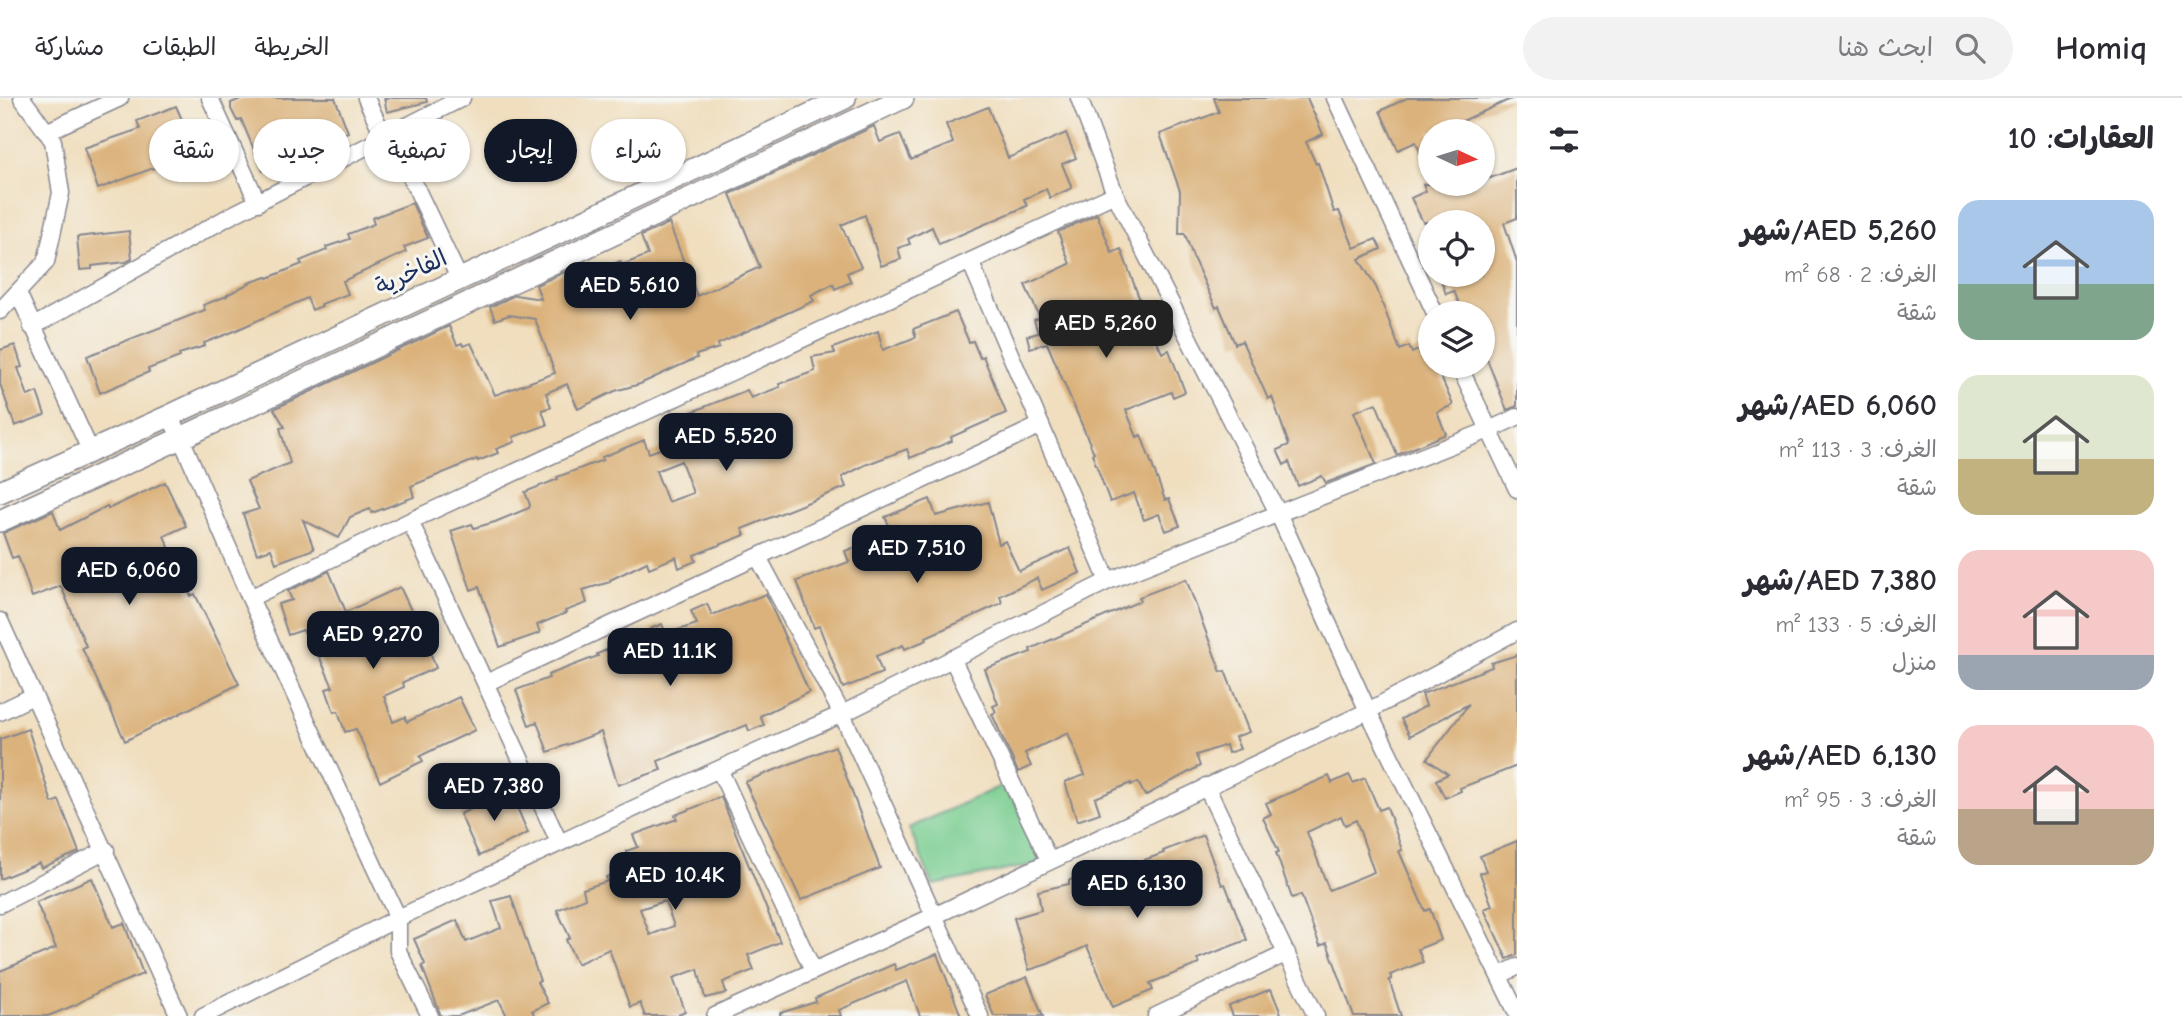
<!DOCTYPE html>
<html lang="ar">
<meta charset="utf-8">
<style>
body{margin:0;font-family:"Comic Neue","Playpen Sans Arabic",sans-serif;background:#f2f2f3;color:#2b2b33;direction:rtl;height:100vh;display:flex;flex-direction:column;font-size:26px;white-space:nowrap}
*{box-sizing:border-box;margin:0}
p{font-size:23px;color:#7c7c81}
.icon{flex:none;width:38px;height:38px;fill:none;stroke:currentColor;stroke-width:2;stroke-linecap:round;stroke-linejoin:round}
.map{position:relative;flex:1;overflow:hidden;direction:ltr}
.panel{display:flex;flex-direction:column;background:#fff;width:665px}
.panel>*{flex:none}
.guide{position:absolute;left:21px;top:21px;width:665px;height:63px;direction:rtl;display:flex;gap:14px}
.needle{width:46px;rotate:94deg}
.buttons{position:absolute;left:1418px;top:21px;display:grid;gap:14px}
.buttons a{display:grid;place-items:center;width:77px;height:77px;border-radius:50%;background:#fff;box-shadow:0 2px 5px #0004;font-size:35px}
.price{position:absolute;translate:-50% -60px;padding:0 16px;border-radius:14px;background:#111827;color:#fff;font-size:23px;line-height:46px;filter:drop-shadow(0 2px 4px #0008)}
.price::after{content:'';position:absolute;left:50%;top:42px;width:21px;height:16px;margin-left:-10px;background:inherit;clip-path:polygon(0 0,100% 0,50% 100%)}
.price.current{background:#222;color:#fff}
ul{padding:0;list-style:none}
li{display:flex;align-items:center;gap:21px;height:175px;padding:0 28px}
li span{display:grid;place-items:center;flex:none;width:196px;height:140px;border-radius:21px;color:#555}
li>.icon{margin-inline-start:auto}
span .icon{width:84px;height:84px;fill:#fffc;stroke-width:1}
li b{font-size:30px}
h2{display:flex;justify-content:space-between;align-items:center;height:84px;padding:0 28px;font-size:30px}
.tag{padding:0 24px;border-radius:32px;background:#fff;box-shadow:0 2px 5px #0004;font-size:24px;line-height:63px}
.tag.current{background:#111827;color:#fff}
header{display:flex;align-items:center;gap:42px;box-sizing:border-box;height:98px;padding:0 35px;background:#fff;border-bottom:2px solid #e1e1e2}
header strong{font-size:33px}
nav{display:flex;gap:38px;margin-inline-start:auto;font-size:24px}
.search{width:490px;height:63px;background:#f2f2f3;display:flex;align-items:center;gap:18px;box-sizing:border-box;padding:0 24px;border-radius:38px;color:#7c7c81;font-size:26px}
main{display:flex;flex:1;min-height:0}
.map>svg:first-child{display:block}
</style>
<header>
<strong>Homiq</strong>
<div class="search"><svg class="icon" aria-label="search" viewBox="0 0 24 24"><circle cx="10" cy="10" r="6"/><path d="M15 15l6 6"/></svg>ابحث هنا</div>
<nav><a>الخريطة</a><a>الطبقات</a><a>مشاركة</a></nav>
</header>
<main>
<section class="panel">
<h2>العقارات: 10<svg class="icon" aria-label="filters" viewBox="0 0 24 24"><path d="M4 7h16M4 17h16"/><circle cx="9" cy="7" r="2"/><circle cx="15" cy="17" r="2"/></svg></h2>
<ul>
<li><span style="background:linear-gradient(#a9c7e8 60%,#7fa58c 0)"><svg class="icon" aria-label="home" viewBox="0 0 24 24"><path d="M3 11l9-7 9 7M6 9v11h12V9"/></svg></span><div><b>AED 5,260/شهر</b><p>الغرف: 2 · 68 m²</p><p>شقة</p></div></li>
<li><span style="background:linear-gradient(#dfe7d0 60%,#c2b280 0)"><svg class="icon" aria-label="home" viewBox="0 0 24 24"><path d="M3 11l9-7 9 7M6 9v11h12V9"/></svg></span><div><b>AED 6,060/شهر</b><p>الغرف: 3 · 113 m²</p><p>شقة</p></div></li>
<li><span style="background:linear-gradient(#f6c9c9 75%,#9aa5b1 0)"><svg class="icon" aria-label="home" viewBox="0 0 24 24"><path d="M3 11l9-7 9 7M6 9v11h12V9"/></svg></span><div><b>AED 7,380/شهر</b><p>الغرف: 5 · 133 m²</p><p>منزل</p></div></li>
<li><span style="background:linear-gradient(#f6c9c9 60%,#b9a48a 0)"><svg class="icon" aria-label="home" viewBox="0 0 24 24"><path d="M3 11l9-7 9 7M6 9v11h12V9"/></svg></span><div><b>AED 6,130/شهر</b><p>الغرف: 3 · 95 m²</p><p>شقة</p></div></li>
</ul>
</section>
<div class="map">
<svg width="1517" height="918" viewBox="0 0 1517 918">
<rect width="100%" height="100%" fill="#f6f6f2"/>
<filter id="ink" filterUnits="userSpaceOnUse"><feTurbulence type="fractalNoise" baseFrequency=".0143" numOctaves="2"/><feDisplacementMap in="SourceGraphic" scale="14" xChannelSelector="R" yChannelSelector="G"/><feConvolveMatrix kernelMatrix="1 2 1 2 8 2 1 2 1" color-interpolation-filters="sRGB"/></filter>
<filter id="wash" filterUnits="userSpaceOnUse"><feTurbulence type="fractalNoise" baseFrequency=".00686" numOctaves="4" result="noise"/><feDisplacementMap in="SourceGraphic" scale="28" xChannelSelector="R" yChannelSelector="G"/><feGaussianBlur stdDeviation="1.57" result="paint"/><feColorMatrix in="noise" values="0 0 0 0 0 0 0 0 0 0 0 0 0 0 0 0 0 1.4 0 .05"/><feComposite in="paint" operator="in"/></filter>
<g filter="url(#wash)">
<rect width="100%" height="100%" fill="#f0debe"/>
<!-- green -->
<path fill="#79cd90" stroke="#4a7e77" stroke-width="2" d="M1007,685L1042,765L933,787L909,730Z"/>
<g id="blocks">
<!-- building -->
<path fill="#dbb27b" fill-rule="evenodd" d="M243,0H335L348,34L323,44L324,48L310,52L309,50L275,65L276,68L263,73L241,21L237,23L231,11V5Z
M384,0H426L427,4L387,14Z
M1214,0H1307L1323,36L1306,44L1316,66L1318,65L1334,114L1339,113L1354,150L1376,141L1381,151L1359,161L1376,189L1400,252L1409,248L1412,255L1422,250L1431,272L1437,270L1453,307L1437,314L1446,336L1397,357L1376,305L1354,314L1376,366L1326,385L1322,378L1298,388L1289,364L1284,367L1277,352L1289,347L1272,299L1268,301L1242,243L1235,246L1219,208L1216,210L1194,162L1185,136H1179L1180,93L1160,36L1219,14Z
M1407,0H1513L1458,25L1461,33H1430V77L1416,44L1398,52L1380,13Z
M176,8L196,54L98,91L84,50L140,31L137,23Z
M988,9L1008,60L1066,35L1076,60L1062,66L1072,90L1050,100L1046,91L1024,101L1027,108L939,146L932,129L908,141L910,146L898,150L901,161L881,168L865,117L841,127L861,169L847,175L851,184L835,191L833,186L811,197L814,203L718,246L719,250L696,257L697,260L681,267L640,286L615,293L578,311L567,286L546,295L551,309L542,312L547,327L513,339L515,344L496,351L498,355L478,363L477,361L411,388L414,399L372,415L370,411L350,419L339,440L303,422L314,451L276,465L271,451L257,456L243,416L259,411L247,383L290,365L280,330L285,329L274,311L449,228L457,247L462,245L463,248L471,245L495,297L555,275L535,221L509,217L495,222L490,209L515,197L541,201L536,187L567,173L576,194L608,179L604,170L620,163L622,167L648,157L641,138L669,125L697,198L760,169L730,96L874,28L880,44L900,36L911,62L953,45L946,26Z
M1517,70V120L1504,125L1517,164V308L1507,312L1485,256L1482,257V215H1463L1454,193L1446,196L1439,177H1482V124H1423L1411,100L1426,93L1423,86H1482V83Z
M412,105L428,140L404,149L406,154L343,183L348,196L321,206L322,208L312,212L307,200L230,235L204,245L205,248L179,256L180,259L148,271L149,274L100,295L87,258L205,212L203,207L227,198V197L251,184L267,179L268,180L302,166L300,163L327,152L326,149L350,141L348,136L374,126L372,120Z
M1097,116L1112,155L1121,151L1150,229L1162,255L1169,252L1185,294L1173,299L1171,294L1126,312L1137,339L1141,337L1165,402L1169,401L1180,428L1166,433L1159,416L1144,422L1134,395L1110,404L1092,356L1094,355L1047,245L1030,250L1027,238L1038,235L1034,222L1040,220L1025,187L1070,166L1058,134Z
M129,133L132,161L126,164L92,168V171L80,172L77,139Z
M956,214L969,244L973,243L980,260L983,258L1006,315L951,339L952,343L910,360L907,351L865,367L842,379L846,389L742,431L745,437L694,457L696,463L679,470L676,459L649,470L647,464L610,482V484L583,492L587,505L565,513L566,515L537,527L540,535L500,549L479,489L471,492L451,433L472,426L474,430L495,424L529,410L530,407L525,394L558,381L557,379L603,362L602,359L644,342L649,355L698,337L689,315L747,292L751,300L780,289L779,286L815,273L812,259L835,255L833,250L878,233L883,252L916,239L913,231ZM681,363L693,395L668,404L656,373Z
M15,247L22,269L18,270L28,298L37,294L45,317L15,328L0,286V252Z
M165,384L186,428L164,438L191,498L195,496L239,586L125,643L82,550L86,548L61,488L32,499L18,458L12,460L3,435L53,413L60,432L107,408L108,411Z
M930,401L936,418L988,404L999,446L1005,443L1019,473L1070,450L1080,475L1042,492L1037,480L1000,498L1002,505L926,539L927,542L905,551L903,547L876,558L882,575L843,590L819,528L814,530L797,483L849,464L845,453L867,445L866,443L891,432L885,419Z
M329,473L346,514L400,489L427,546L436,570L403,584L404,589L384,598L393,624L405,619L407,624L459,599L475,632L420,658L423,663L380,684L356,631L345,634L338,613L334,614L326,591L333,589L318,556L315,557L303,532L288,537L278,506L292,502L288,493Z
M1186,481L1221,574L1225,573L1249,634L1235,639L1240,651L1228,655L1226,647L1196,657L1200,668L1145,698L1138,684L1131,687V685L1095,700L1100,715L1077,723L1065,684L1085,677L1068,635L1025,655L1031,668L1018,674L992,616L996,614L993,608L998,606L985,571L1031,554L1030,551L1140,503L1139,499Z
M766,496L809,594L760,618L764,627L749,633L747,627L658,663L661,672L618,687L601,634L548,654L537,624L529,627L516,592L549,580L548,577L598,558L597,556L621,546L620,544L652,535L650,531L662,526L666,536L697,526L691,513L707,506L712,517Z
M1517,557V668L1460,690L1461,693L1445,700L1436,682L1448,676L1427,661L1469,606L1410,638L1401,621L1426,608L1422,596L1492,569L1491,565Z
M28,631L52,705L59,702L79,754L41,770L39,765L0,781V641Z
M835,648L880,770L801,802L745,684Z
M1349,677L1353,685L1365,680L1379,712L1387,709L1402,752L1399,753L1425,813L1430,811L1441,842L1418,851L1423,864L1390,877L1392,881L1389,882L1401,918H1354L1327,845L1320,848L1301,797L1292,800L1276,755L1279,754L1263,720L1271,716L1266,705L1329,678L1332,685ZM1341,718L1345,727L1356,722L1374,774L1329,792L1307,734Z
M510,693L528,735L479,758L460,716Z
M721,699L780,844L748,857L754,872L723,884L726,895L705,900L698,871L673,880L685,913L679,916L680,918H645L640,905L630,909L609,851L577,866L566,842L570,840L557,812L585,800L583,791L608,783L606,779L632,769L626,753L638,749L633,737L677,721L675,717ZM665,803L674,828L650,837L640,811Z
M1203,737L1222,787L1225,786L1247,842L1197,861L1199,866L1150,885L1153,892L1113,909L1087,848L1048,866L1029,872L1014,820L1041,812L1038,793L1069,786V782L1088,779L1089,771H1102V780L1145,765L1144,762L1164,755L1163,753Z
M1517,743V857L1507,861L1484,811L1492,808L1480,775L1486,773L1480,758Z
M92,780L113,829L124,825L143,876L100,893L75,907L48,918H0V873L56,850L36,804Z
M511,798L540,883L537,884L548,905L532,913L535,918H507L499,902L458,918H441L422,868L425,866L414,841L457,822L466,844L501,830L492,803Z
M937,856L961,918H920L907,883L839,912L841,918H780V915L816,904L815,900L894,866L896,872Z
M1027,879L1043,918H994L985,897Z
M1271,891L1282,918H1233L1229,908Z"/>
</g>
</g>
<g filter="url(#ink)">
<use href="#blocks" fill-opacity="0" stroke="#86868e" stroke-width="2"/>
<g fill="none" stroke-linecap="round" stroke-linejoin="round">
<!-- minor casing -->
<g stroke="#86868e" stroke-width="19">
<path id="minor" d="M210,0L258,105
M366,0L384,39L400,56L459,180
M1079,0L1115,96L1278,415L1368,613L1517,915
M1335,0L1435,215
M46,34L120,0
M970,163L1108,483
M18,195L90,352
M0,213L46,164L61,95L53,43L22,0
M32,229L230,118L462,0
M1459,268L1517,391
M169,318L181,340L250,500L398,820V853L430,918
M410,423L559,744
M758,459L842,616L980,918
M250,500L410,423L1115,96
M0,523L179,918
M952,560L1049,762
M486,585L1041,327
M0,614L33,598
M719,671L813,872
M1206,688L1316,918
M0,806L106,752
M1500,877L1517,869
M203,918L398,820L719,671L842,616L1108,483L1489,332L1517,319
M715,918L934,818L1368,613L1517,533
M1156,918L1287,855"/>
</g>
<!-- tertiary casing -->
<g stroke="#86868e" stroke-width="24">
<path id="tertiary" d="M0,394L169,318L845,0
M0,423L181,340L903,0"/>
</g>
<!-- minor -->
<use href="#minor" stroke="#fff" stroke-width="16"/>
<!-- tertiary -->
<use href="#tertiary" stroke="#fff" stroke-width="21"/>
</g>
</g>
<g text-anchor="middle" dominant-baseline="central" stroke-width="6" stroke-linejoin="round" paint-order="stroke">
<!-- street labels -->
<g font-size="24" fill="#1b2f5e" stroke="#f6f6f2">
<text transform="translate(411 174) rotate(-25)">الفاخرية</text>
</g>
</g>
</svg>
<div class="buttons">
<a><svg class="needle" viewBox="-14 -14 28 28"><path d="M0-13l5 13h-10z" fill="#e53935"/><path d="M0 13l5-13h-10z" fill="#7c7c81"/></svg></a>
<a><svg class="icon" aria-label="locate" viewBox="0 0 24 24"><circle cx="12" cy="12" r="6"/><path d="M12 2v4M12 18v4M2 12h4M18 12h4"/></svg></a>
<a><svg class="icon" aria-label="layers" viewBox="0 0 24 24"><path d="M12 4l9 5-9 5-9-5zM3 14l9 5 9-5"/></svg></a>
</div>
<b class="price" style="left:630px;top:224px">AED 5,610</b>
<b class="price current" style="left:1106px;top:262px">AED 5,260</b>
<b class="price" style="left:726px;top:375px">AED 5,520</b>
<b class="price" style="left:917px;top:487px">AED 7,510</b>
<b class="price" style="left:129px;top:509px">AED 6,060</b>
<b class="price" style="left:373px;top:573px">AED 9,270</b>
<b class="price" style="left:670px;top:590px">AED 11.1K</b>
<b class="price" style="left:494px;top:725px">AED 7,380</b>
<b class="price" style="left:675px;top:814px">AED 10.4K</b>
<b class="price" style="left:1137px;top:822px">AED 6,130</b>
<div class="guide">
<a class="tag">شراء</a>
<a class="tag current">إيجار</a>
<a class="tag">تصفية</a>
<a class="tag">جديد</a>
<a class="tag">شقة</a>
</div>
</div>
</main>
